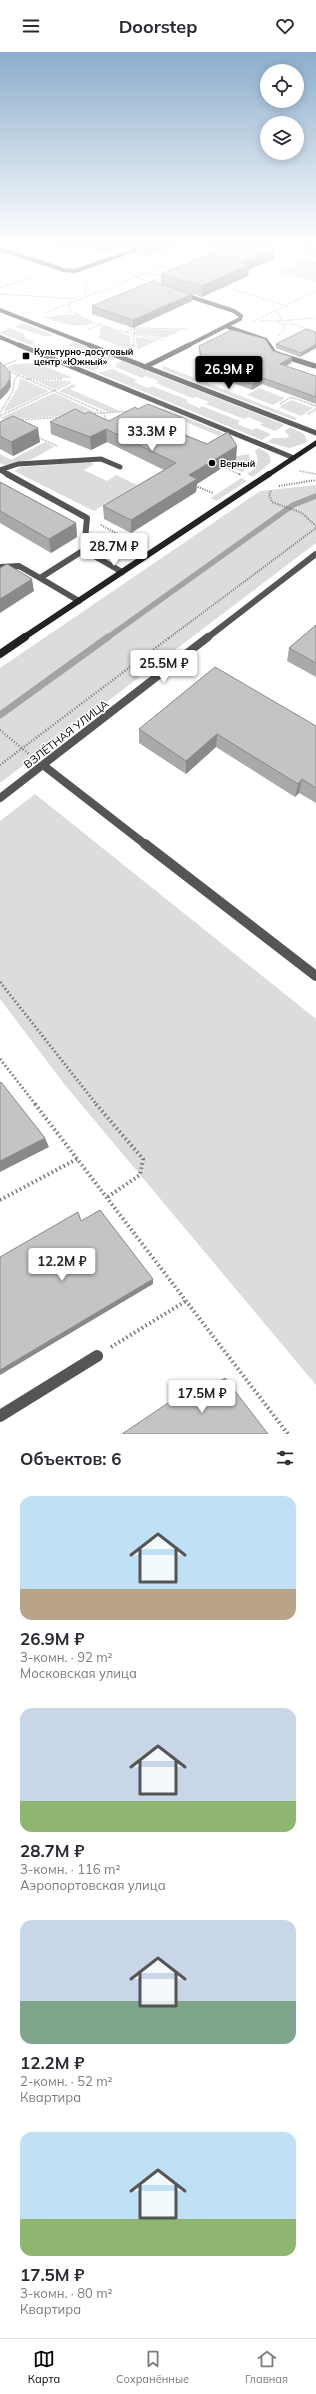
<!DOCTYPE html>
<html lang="ru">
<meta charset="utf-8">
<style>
body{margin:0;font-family:Mulish,sans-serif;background:#f7f7f7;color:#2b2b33;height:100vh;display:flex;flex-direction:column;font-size:15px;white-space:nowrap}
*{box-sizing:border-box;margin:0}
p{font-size:13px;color:#7c7c81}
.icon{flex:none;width:22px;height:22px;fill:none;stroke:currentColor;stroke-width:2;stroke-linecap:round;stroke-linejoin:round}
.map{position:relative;height:1382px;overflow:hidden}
.drawer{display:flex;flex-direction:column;background:#fff;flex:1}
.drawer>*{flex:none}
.buttons{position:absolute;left:260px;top:12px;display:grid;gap:8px}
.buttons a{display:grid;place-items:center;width:44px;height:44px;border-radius:50%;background:#fff;box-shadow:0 2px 10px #0003;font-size:20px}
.price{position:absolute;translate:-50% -34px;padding:0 9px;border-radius:4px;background:#fff;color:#222;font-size:13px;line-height:26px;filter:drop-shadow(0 1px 2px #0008)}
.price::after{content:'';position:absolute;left:50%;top:24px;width:12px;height:9px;margin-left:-6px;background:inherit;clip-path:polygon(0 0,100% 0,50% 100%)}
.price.on{background:#000;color:#fff}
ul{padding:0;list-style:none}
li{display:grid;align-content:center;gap:8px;height:212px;padding:0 20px}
li span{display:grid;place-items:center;height:124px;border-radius:12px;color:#555}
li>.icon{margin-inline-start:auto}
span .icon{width:72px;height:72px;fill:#fffc;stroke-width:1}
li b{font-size:17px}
h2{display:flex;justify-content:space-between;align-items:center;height:48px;padding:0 20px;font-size:17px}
header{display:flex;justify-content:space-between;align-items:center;height:52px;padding:0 20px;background:#fff;font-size:18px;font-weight:700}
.dock{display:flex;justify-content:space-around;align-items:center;height:56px;border-top:1px solid #e1e1e2;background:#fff;font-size:11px;color:#7c7c81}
.dock a{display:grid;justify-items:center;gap:2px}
.dock .on{color:#000}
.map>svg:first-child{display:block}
</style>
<header><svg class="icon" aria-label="menu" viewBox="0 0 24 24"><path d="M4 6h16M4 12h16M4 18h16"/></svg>Doorstep<svg class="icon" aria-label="heart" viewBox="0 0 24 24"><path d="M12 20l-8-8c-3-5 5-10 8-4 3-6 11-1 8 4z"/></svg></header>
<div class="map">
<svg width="316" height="1382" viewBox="0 0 316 1382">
<rect width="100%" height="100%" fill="#fff"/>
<!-- green -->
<path fill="#dcdcdc" d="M300,191H316V206L301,201L297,196Z
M308,207L316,209V219L294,213Z
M293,214L316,220V230L279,220Z
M77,264L94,271C77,277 59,271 43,265Z
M23,271L54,283L48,285L14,275Z
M104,274L130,284V298L98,286L101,281L99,277Z
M9,276L24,282L25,286L35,290L30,293L0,281Z
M136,277L182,278L164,286L135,282Z
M136,285L158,288L137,298Z
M74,290L117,307L103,310L80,301L79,297L68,293Z
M55,298C70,304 84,307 99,313V316L93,319L49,301Z
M122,309L285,373L275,379L260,373L263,371L248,365L244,367L206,352L209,350L196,345L192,346L156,331L159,329L145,324L142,326L116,315V312Z
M37,311L73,326H29L6,316L14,312Z
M161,313L297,366L294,368L164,318Z
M112,317L137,328L134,330L148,336L152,334L188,348L186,350L199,356L202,354L240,369L237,372L252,378L256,376L271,382L262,388L98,321Z
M20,326L49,339L5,360L4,358L18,336Z
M34,328L71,329L54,337Z
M73,332L77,334L70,337L120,359L108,360L59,339Z
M259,336L285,346L273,353L247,343Z
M54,341L98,361L5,368L0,366Z
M291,348L313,356L301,364L279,355Z
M153,356L165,357L223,381L219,384Z
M290,375L304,382L307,388L305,391L289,396L267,390L273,386H287L289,384L285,379Z
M45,390L54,395L32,407L6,414L0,411V402L11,408Z
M259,396L269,402L271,410L253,425L247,422C257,416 260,409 255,399Z
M249,402L250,412L242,420L227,413L233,409L226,406Z
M90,410L94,412L84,418L107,429L116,423L137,433L94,459L14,419L22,415Z
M241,426L247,429L216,449L211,446Z
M316,433V491L0,731V616L260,439Z
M35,742L316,967V1333L65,1033L0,947V769Z"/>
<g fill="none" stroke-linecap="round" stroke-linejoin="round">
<!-- stream-far1 -->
<path stroke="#a3a3a3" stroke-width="5.5" d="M107,586L293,453L316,444"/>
<!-- stream -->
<path stroke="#a3a3a3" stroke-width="7" d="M0,663L108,585"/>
<!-- path-far5 -->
<path stroke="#777" stroke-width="1" stroke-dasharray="0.5 1" stroke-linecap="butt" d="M82,202V196L87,191
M151,211L173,218
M122,219L153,231
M118,220H124
M136,221L164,223
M86,229V244
M222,234L286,254
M0,236L33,224
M0,242L78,247
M69,251L70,258C97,276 132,282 164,288
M276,258L282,268
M45,261L162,215
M55,264L78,263
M289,268L316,266
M254,269L316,239
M259,269H278
M278,269H291L293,272H280Z
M293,272L308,277
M89,277L101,272
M126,280L135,276L187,277
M278,284L284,279V273
M133,294L135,277"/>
<!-- path-far4 -->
<path stroke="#777" stroke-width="1.5" stroke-dasharray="0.5 1" stroke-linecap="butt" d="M133,295V293
M0,315L17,308
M7,318L104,361L131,359
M27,327H62
M280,352L291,345L316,354
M0,361L12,341L15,327L19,323
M91,362L104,361L106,369
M308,362L316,357
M0,364L72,330
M19,368L62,365
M37,385L57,394
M221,414L241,423
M299,419L316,422"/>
<!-- path-far3 -->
<path stroke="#777" stroke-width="2" stroke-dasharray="1 1.5" stroke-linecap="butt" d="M239,422L241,423
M193,433L213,441
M279,434L316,428
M271,439L269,443L272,450L302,461L316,474
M101,473L136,492
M169,586L316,476"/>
<!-- path-far2 -->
<path stroke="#777" stroke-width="2.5" stroke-dasharray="1 2" stroke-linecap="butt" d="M0,678L30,703
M0,713L170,585"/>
<!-- path-far1 -->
<path stroke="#777" stroke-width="3" stroke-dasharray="1.5 2.5" stroke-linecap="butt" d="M0,930L97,1053
M0,1007L36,1053"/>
<!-- path -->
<path stroke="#777" stroke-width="4" stroke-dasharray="1.5 3" stroke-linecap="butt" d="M35,1052L288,1382
M96,1052L143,1107L140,1123L106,1146
M0,1148L77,1107
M111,1295L186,1249"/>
<!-- lane-far5 -->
<path stroke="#555" stroke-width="4" d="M0,197L64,218L75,219L156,191
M182,242L234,259L241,264L240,267L187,294
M228,275L266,288L269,294"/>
<!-- lane-far4 -->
<path stroke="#555" stroke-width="5" d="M269,293L274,301L315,314
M145,315L189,293
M0,418L9,423
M0,418L18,412L101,407L120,415"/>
<!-- lane-far3 -->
<path stroke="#555" stroke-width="6" d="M84,498L122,520
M0,515L19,514L40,526L84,498L87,466L7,422
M40,526L79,549"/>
<!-- lane-far2 -->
<path stroke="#555" stroke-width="8" d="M43,713L146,793"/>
<!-- lane-far1 -->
<path stroke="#555" stroke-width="10" d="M145,792L316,924"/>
<!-- lane -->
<path stroke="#555" stroke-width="12" d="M0,1364L97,1304"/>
<!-- street-far3 -->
<path stroke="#555" stroke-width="4" d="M0,258L92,294
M0,285L21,294"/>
<!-- street-far2 -->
<path stroke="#555" stroke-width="5" d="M19,293L294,406
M89,293L316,381"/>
<!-- street-far1 -->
<path stroke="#555" stroke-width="6" d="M207,586L316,502"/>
<!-- street -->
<path stroke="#555" stroke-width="8" d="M0,746L208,585"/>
<!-- secondary-far2 -->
<path stroke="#222" stroke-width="5" d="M268,423L316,391"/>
<!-- secondary-far1 -->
<path stroke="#222" stroke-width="6" d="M23,586L269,422"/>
<!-- secondary -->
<path stroke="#222" stroke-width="8" d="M0,602L25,585"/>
</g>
<!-- wall -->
<path fill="#a9a9a9" d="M44,191H181L146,204L137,201V194L126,198L116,195L100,200L80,194L67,198Z
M204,191H281L270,195L274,207L249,218L248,224L202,245L192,242V249L133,276L92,262V254L157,231L161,232V222L209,202Z
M306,277L300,305L276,296V292Z
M199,294L273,299L291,311L286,314L316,324V352L262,332L252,338L203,320L199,300Z
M85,362L109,369L183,379L180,381L236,407L197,432L196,440L131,481L104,467L103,454L164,418L107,390L91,398L51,382L50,370Z
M0,370L40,390L13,404L0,397Z
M0,430L76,471L77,485L51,501L0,471Z
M316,573V625L287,609L289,596Z
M316,674V751L299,741L295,745L216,695L186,722L139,691V677Z"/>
<!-- shaded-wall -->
<path fill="#898989" d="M67,191H80V194L67,198Z
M100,191H116V195L100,200Z
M126,191H149H137V194L126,198Z
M154,191H181L146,204V194Z
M256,191H281L255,202Z
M275,197L274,207L249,218L248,224L202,245V234L241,211Z
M192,242V249L133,276V268Z
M316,292V296L300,305L301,301Z
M292,305L291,311L279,318L280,312Z
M10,320L11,334L8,340L0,348V339Z
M263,326L262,332L252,338V332Z
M183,366V379L177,382L170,377L174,372Z
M38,376L40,390L13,404L11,390Z
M106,377L107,390L91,398L90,385Z
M237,394L236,407L197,432L196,440L131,481V468L189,423Z
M76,471L77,485L51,501L49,487Z
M32,527L34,539L0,561V547Z
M217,682L216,695L186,722V709Z
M302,727L299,741L295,745L298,732Z
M45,1086L49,1095L0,1120V1109Z
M153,1227V1232L0,1323V1318Z"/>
<!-- building -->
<path fill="#c4c4c4" stroke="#898989" d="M137,191H154L146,194Z
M209,191H258H256L275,197L241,211L249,213L202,234L161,222L213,201Z
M155,228L157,231L192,242L133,268L92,254Z
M306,277L316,280V292L301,301L276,292Z
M232,278L265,287L273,299L292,305L280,312L316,324V345L263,326L252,332L203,314L199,294Z
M0,310L10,320V326L7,332L0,339Z
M148,352L183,366L174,372L177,373L170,377L207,392L228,380L237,394L189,423L197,427L131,468L103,454L176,411L106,377L90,385L50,370L75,357L85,362L89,360L109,369L135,355L138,357Z
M13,364L38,376L11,390L0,384V370Z
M0,430L76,471L49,487L0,459Z
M7,512L32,527L0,547V516Z
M316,573V611L289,596Z
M215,615L316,674V736L302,727L298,732L217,682L186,709L139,677Z
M1,1030L45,1086L0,1109V1031Z
M100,1158L153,1227L0,1318V1205L78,1160L81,1169Z
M225,1326L268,1382H122L201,1329L205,1339Z"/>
<!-- sky -->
<linearGradient id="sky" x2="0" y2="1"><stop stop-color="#8cadcc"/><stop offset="0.5" stop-color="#fff"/><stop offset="1" stop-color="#fff" stop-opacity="0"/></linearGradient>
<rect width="316" height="384" fill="url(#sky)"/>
<!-- markers -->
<g fill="#000" stroke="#fff" stroke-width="1.5">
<rect x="22" y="300" width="8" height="8" rx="2"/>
<circle cx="212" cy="411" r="4"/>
</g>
<g text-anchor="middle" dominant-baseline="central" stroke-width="3" stroke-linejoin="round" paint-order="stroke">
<!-- far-poi labels -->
<g font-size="9" font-weight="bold" fill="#000" stroke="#fff" text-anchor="start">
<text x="34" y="299">Культурно-досуговый<tspan x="34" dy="10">центр «Южный»</tspan></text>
<text x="220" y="411">Верный</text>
</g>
<!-- street labels -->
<g font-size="11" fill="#000" stroke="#fff">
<text transform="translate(66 682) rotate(-38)">ВЗЛЁТНАЯ УЛИЦА</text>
</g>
</g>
</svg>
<div class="buttons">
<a><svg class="icon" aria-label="locate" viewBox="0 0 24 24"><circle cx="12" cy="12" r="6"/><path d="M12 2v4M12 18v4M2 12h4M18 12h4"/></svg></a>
<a><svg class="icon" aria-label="layers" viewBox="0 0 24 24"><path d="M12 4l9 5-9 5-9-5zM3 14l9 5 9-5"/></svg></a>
</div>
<b class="price on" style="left:229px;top:338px">26.9M ₽</b>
<b class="price" style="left:152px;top:400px">33.3M ₽</b>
<b class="price" style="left:114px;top:515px">28.7M ₽</b>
<b class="price" style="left:164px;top:632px">25.5M ₽</b>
<b class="price" style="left:62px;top:1230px">12.2M ₽</b>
<b class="price" style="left:202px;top:1362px">17.5M ₽</b>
</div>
<section class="drawer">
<h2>Объектов: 6<svg class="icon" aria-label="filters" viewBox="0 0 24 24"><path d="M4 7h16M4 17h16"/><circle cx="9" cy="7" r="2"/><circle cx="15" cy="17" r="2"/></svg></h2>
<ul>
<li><span style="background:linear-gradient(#bfe0f5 75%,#b9a48a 0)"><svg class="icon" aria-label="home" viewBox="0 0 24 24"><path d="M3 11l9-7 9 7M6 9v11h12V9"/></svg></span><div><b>26.9M ₽</b><p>3-комн. · 92 m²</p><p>Московская улица</p></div></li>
<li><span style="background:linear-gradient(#c9d6e8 75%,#8fb573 0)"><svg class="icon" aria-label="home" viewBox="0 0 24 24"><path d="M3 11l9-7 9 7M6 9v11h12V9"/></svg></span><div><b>28.7M ₽</b><p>3-комн. · 116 m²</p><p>Аэропортовская улица</p></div></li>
<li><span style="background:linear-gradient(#c9d6e8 65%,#7fa58c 0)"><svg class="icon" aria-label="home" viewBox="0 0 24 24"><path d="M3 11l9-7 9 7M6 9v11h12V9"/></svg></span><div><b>12.2M ₽</b><p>2-комн. · 52 m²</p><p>Квартира</p></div></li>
<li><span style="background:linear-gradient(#bfe0f5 70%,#8fb573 0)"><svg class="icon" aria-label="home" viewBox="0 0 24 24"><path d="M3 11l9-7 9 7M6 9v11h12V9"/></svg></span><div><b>17.5M ₽</b><p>3-комн. · 80 m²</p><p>Квартира</p></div></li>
</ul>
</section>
<nav class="dock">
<a class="on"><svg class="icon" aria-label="map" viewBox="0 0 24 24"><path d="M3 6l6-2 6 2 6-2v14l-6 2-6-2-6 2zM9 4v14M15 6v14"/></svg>Карта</a>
<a><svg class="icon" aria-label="saved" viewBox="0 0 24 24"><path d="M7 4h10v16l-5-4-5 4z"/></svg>Сохранённые</a>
<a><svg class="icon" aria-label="home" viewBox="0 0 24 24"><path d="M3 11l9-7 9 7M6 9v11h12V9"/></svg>Главная</a>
</nav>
